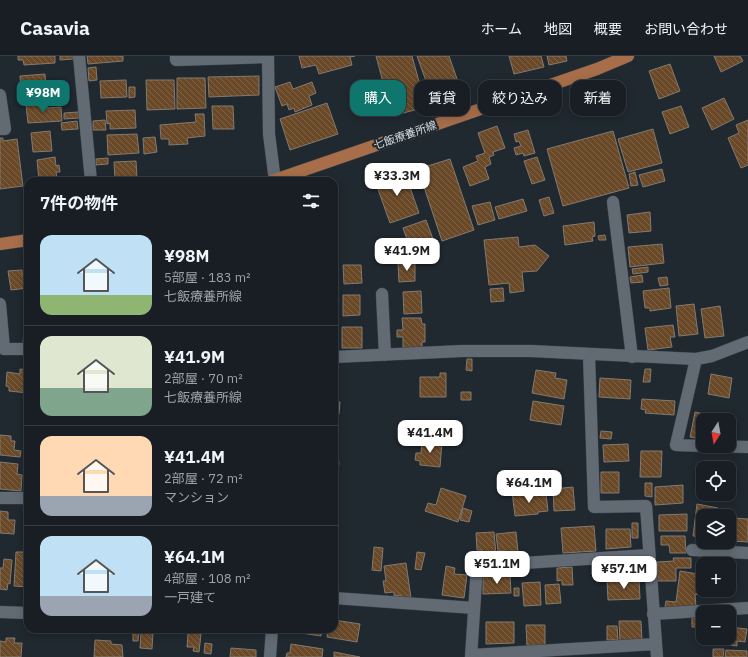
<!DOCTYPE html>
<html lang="ja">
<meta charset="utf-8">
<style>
body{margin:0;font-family:"IBM Plex Sans","Noto Sans JP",sans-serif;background:#252b31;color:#f1f3f6;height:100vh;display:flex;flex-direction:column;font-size:15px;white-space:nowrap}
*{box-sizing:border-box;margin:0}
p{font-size:13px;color:#9fa2a6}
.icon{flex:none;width:22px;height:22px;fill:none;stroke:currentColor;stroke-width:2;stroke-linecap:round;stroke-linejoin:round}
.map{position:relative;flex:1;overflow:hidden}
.drawer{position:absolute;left:24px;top:121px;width:314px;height:456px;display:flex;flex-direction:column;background:#181e24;border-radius:12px;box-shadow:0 2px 10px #0003,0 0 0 1px #363c41}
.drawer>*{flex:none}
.guide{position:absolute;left:350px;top:24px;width:338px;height:36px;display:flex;gap:8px}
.needle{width:26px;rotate:191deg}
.tools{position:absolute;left:696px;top:357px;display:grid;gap:8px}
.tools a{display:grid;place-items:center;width:40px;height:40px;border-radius:8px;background:#181e24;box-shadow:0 2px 10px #0003,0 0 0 1px #363c41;font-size:20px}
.price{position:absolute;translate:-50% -34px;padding:0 9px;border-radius:8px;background:#fff;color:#222;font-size:13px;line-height:26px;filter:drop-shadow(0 1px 2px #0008)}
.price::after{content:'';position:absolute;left:50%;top:24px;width:12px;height:9px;margin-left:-6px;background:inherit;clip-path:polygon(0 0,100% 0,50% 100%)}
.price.on{background:#0f766e;color:#fff}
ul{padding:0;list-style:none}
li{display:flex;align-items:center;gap:12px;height:100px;padding:0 16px}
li+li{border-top:1px solid #363c41}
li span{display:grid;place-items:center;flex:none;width:112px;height:80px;border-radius:12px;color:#555}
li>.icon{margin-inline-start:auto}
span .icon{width:48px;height:48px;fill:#fffc;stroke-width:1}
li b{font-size:17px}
h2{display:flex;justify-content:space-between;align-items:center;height:48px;padding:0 16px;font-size:17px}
.tag{padding:0 14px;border-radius:12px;background:#181e24;box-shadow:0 2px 10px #0003,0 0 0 1px #363c41;font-size:14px;line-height:36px}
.tag.on{background:#0f766e;color:#fff}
header{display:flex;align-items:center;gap:24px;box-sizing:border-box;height:56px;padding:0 20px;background:#181e24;border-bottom:1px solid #363c41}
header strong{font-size:19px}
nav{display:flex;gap:22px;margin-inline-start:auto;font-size:14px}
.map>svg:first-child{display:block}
</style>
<header>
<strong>Casavia</strong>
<nav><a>ホーム</a><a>地図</a><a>概要</a><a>お問い合わせ</a></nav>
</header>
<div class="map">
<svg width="748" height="601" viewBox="0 0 748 601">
<defs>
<pattern id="building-back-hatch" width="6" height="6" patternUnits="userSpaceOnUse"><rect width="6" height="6" fill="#694928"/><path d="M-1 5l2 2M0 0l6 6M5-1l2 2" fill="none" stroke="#7e6347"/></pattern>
</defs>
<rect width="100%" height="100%" fill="#202830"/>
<!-- building -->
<path fill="url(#building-back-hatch)" stroke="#837a70" d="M18,0H55V7L24,9L23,4H18Z
M60,0H73V3L60,4Z
M87,0H123V5L88,8Z
M299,0H355L350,1L352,9L319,18L316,9L302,12Z
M376,0H412L426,51L392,60Z
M417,0H449L463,40L435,50Z
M509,0H541L544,11L514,18Z
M547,0H566L567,5L549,9Z
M714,0H740L743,5L721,16Z
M670,8L680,35L659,43L649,15Z
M96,11L97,24L89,25L88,12Z
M45,18L46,34L21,36L20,20Z
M259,20V39L209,41L208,21Z
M177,22H205L206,52L177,53Z
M126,24L127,41L101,42L100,25Z
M146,24H174L175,53L147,54Z
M290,26L293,33L312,26L316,37L309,40L312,49L295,56L294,52L289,54L287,48L282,50L275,31Z
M129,31H135V41L129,42Z
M25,39L26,47L20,48L19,40Z
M724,42L734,63L712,74L702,52Z
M327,47L338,78L290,94L280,63Z
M47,48L48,52L61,51L62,65L28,67L26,49Z
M212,50H233L234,73H213Z
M681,50L689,71L670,78L662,56Z
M135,54L136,72L110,73V67L107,68L106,55Z
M78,56L79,62L64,63V57Z
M195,58H204L205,80L187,82L188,88L169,89V83H161L160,69L196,66Z
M105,64L106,74H93V65Z
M748,64V109L741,112L728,82L739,77L736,69Z
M77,65L78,73L62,74L61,67Z
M497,70L505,92L493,96L494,99L489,101L491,108L485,111L489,123L470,130L463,111L478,105L476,100L485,97L478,77Z
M653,73L662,107L628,116L618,83Z
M528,74L535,97L524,100L523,97L516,99L514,92L521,90L519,85L516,86L514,78Z
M50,75L52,95L33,96L31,77Z
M613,75L629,132L563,150L547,93Z
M137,78L139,97L108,99L107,79Z
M155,81L157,96L144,98L143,82Z
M0,82H3V85L17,83L23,130L0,133Z
M55,101L56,110L59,109L60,116H56L57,122L39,124L37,104Z
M537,101L545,124L532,128L524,105Z
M108,102V108L96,109V103Z
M450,103L474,174L442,185L418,113Z
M136,105L137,122L115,123L114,106Z
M662,113L665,125L643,131L639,119Z
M398,116L400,122L406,120L419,157L390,167L375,125Z
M635,116L638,129L631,130L629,118Z
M549,141L554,157L544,160L539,144Z
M523,143L527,155L499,163L495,151Z
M490,146L495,164L478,169L472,150Z
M650,156L651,175L629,177L627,159Z
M426,164L433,183L410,192L403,172Z
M594,166L595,180L592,181L593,185L565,189L563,170Z
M605,179L606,184H599L598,180Z
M518,181L519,191L535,189L549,200L537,215L522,216L524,235L510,237L509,227L489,229L484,184Z
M662,188L664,207L630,211L628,191Z
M415,206V225L399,226L398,207Z
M343,209H361L362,227L344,228Z
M648,211V216L633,218L632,213Z
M22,214V218L28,217V232L11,234L8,215Z
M642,219L643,226L631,227L630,221Z
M667,221L668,229L660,230L658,222Z
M503,232L504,245L491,246L490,233Z
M669,232L671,252L650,255V252H645L643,235Z
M421,235L422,257L404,258L403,236Z
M343,239H360V259L343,260Z
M25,240H28V262H24Z
M694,248L698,278L679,280L676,250Z
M720,250L724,280L705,282L701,253Z
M402,262H421L422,268H425V286H422V293H403V281H397V274H403Z
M335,266L336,293H334V267Z
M673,269L675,281H670L672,291L648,294L645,272Z
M342,271H362V292H342Z
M24,272H28V288H23Z
M467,303H472V315L466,314Z
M20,313L28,314V337L9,335V331L6,330L7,316L20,318Z
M645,313H651L650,326H643Z
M536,314L556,317L555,322L567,324L564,343L532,337Z
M440,317H446V341H420V321H440Z
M711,318L732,322L729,342L708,338Z
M600,322L631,324L630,343L599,341Z
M461,336H471V344H461Z
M642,343L675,345L674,359L645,357L646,354L641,353Z
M334,345L340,346L339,358L336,357L335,366Z
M533,345L564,350L561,369L530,364Z
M695,356L717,361L716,364H703V379L697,378L696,382L690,381Z
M24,358H28V382H24Z
M601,375L612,376L611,383L600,382Z
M0,379L11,380V385H15L14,394L21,395L20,401L0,399Z
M422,384L442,386L440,411L420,409V405L415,404L416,397H421Z
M628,388L629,405L604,406L603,389Z
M641,395H662L661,421H640Z
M0,406L18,408L17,418L22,419L21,435L0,433Z
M334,406H339L337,424H334Z
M601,416H619V437H601Z
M645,427H652V441L645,440Z
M683,429V447L655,449V431Z
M573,431L575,454L554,455L553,433Z
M441,432L466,440L458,466L425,455L428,447L436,449Z
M519,435V439L546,437L548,455L538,456V458L515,460L512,436Z
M697,448L718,452L717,460H703V481L693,480Z
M463,452L472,455L469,466L460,464Z
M0,455L8,456V464H15L14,478L0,477Z
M687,458V475H659V459Z
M25,459H28V480H25Z
M734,462L748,463V486L732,485Z
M632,467H638V482H632Z
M594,470L596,495L563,497L561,472Z
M606,473H630L631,491L606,493Z
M494,476L496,499L482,500V494H477L476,477Z
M516,476L518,496L506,498L505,495H498L496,478Z
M661,480H685L686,497H670L669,489H661Z
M699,482L703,483V486H710L709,490L698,488Z
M374,491L383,492L381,515L372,514Z
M16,496H25V502H28V531L14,530Z
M417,496L425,497L421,514L415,513Z
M673,502H691V512H676V525H658L657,506L674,505Z
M4,503L12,504L10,528L8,527L7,534L0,533V512H3Z
M406,507L411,542L402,543L401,539L394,540V536L385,537L383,525H386L384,510Z
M446,510L455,512L454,518L467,519L464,542L442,539Z
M572,511L573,529H562V524L557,525V512Z
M680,515L698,518L697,526L702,527L700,539L695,538L696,552L683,553L665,551L666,545L676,546Z
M510,519L511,537L483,538V520Z
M639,523L640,543L608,544L607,524Z
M540,526L541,549L524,550L522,527Z
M559,528L561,547L546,548L545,529Z
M514,532H519V540H514Z
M692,558H698V571H692Z
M334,564L360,568L357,586L327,581L328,573H334Z
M619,565H641L642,584L620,585Z
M486,566H514V587L486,588Z
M526,569H545V590L527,591Z
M607,570H617L618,584H607Z
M729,571L747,573L745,586L737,585V590L711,586V582H708H729Z
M133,573L139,574L138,585H133Z
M302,573H321V580L301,577Z
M141,576H153L152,593L140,592Z
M188,577L201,578L199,596L193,595L194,591H187Z
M6,582H15L14,587H22L21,601H0V585L6,586Z
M95,584L111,585V588L122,589L123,601H94Z
M205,587L212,588L211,598L204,597Z
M291,588L323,593L322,601H286L287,597H290Z
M231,592L256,594V601H230Z
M713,593H724L723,601H713Z
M726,594L747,595V601H725Z
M334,596L360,601H334Z"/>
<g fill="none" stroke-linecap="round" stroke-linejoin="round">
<!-- minor casing -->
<g stroke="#3b4248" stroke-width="13">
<path id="minor" d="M79,0L91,125
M176,0V4L268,1
M268,0L269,78L275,125
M0,39L5,73H0
M613,146L632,301
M382,238L385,299
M0,248L4,293H28
M589,299L594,451L646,450L657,601
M334,301L462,295H531L696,303L712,300L748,286
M696,303L676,389L703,390
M707,390L748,391
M0,442H28
M692,494L748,497
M334,542L474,552
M0,556L28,557
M653,558L748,552
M472,599L656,588
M270,601L272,573
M471,601L477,510L649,499"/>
</g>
<!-- major casing -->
<g stroke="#3b4248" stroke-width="13">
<path id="major" d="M272,125L597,13L628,0
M0,188L28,184"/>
</g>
<!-- minor -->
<use href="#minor" stroke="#626b74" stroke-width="12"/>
<!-- major -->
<use href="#major" stroke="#a86e4a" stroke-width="12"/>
</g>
<g text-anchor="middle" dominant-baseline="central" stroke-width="4" stroke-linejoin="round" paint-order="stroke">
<!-- street labels -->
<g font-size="11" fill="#d6dce1" stroke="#202830">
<text transform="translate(405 79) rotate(-19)">七飯療養所線</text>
</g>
</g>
</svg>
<div class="tools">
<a><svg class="needle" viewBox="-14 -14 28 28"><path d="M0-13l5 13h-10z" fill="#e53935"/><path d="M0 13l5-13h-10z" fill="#9fa2a6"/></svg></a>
<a><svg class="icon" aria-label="locate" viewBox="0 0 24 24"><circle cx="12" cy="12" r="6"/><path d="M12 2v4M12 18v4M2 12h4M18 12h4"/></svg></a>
<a><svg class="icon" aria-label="layers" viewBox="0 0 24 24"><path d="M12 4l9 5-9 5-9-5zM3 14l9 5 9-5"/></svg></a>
<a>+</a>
<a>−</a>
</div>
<b class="price on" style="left:43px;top:58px">¥98M</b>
<b class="price" style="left:397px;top:141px">¥33.3M</b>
<b class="price" style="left:407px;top:216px">¥41.9M</b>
<b class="price" style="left:430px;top:398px">¥41.4M</b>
<b class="price" style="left:529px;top:448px">¥64.1M</b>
<b class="price" style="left:497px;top:529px">¥51.1M</b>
<b class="price" style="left:624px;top:534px">¥57.1M</b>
<div class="guide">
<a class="tag on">購入</a>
<a class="tag">賃貸</a>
<a class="tag">絞り込み</a>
<a class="tag">新着</a>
</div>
<section class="drawer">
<h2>7件の物件<svg class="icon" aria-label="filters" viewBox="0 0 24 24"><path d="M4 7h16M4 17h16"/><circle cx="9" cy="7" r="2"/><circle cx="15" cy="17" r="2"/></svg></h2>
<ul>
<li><span style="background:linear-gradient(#bfe0f5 75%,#8fb573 0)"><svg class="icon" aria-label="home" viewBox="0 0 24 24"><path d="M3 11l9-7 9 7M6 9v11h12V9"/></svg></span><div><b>¥98M</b><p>5部屋 · 183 m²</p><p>七飯療養所線</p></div></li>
<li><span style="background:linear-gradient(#dfe7d0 65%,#7fa58c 0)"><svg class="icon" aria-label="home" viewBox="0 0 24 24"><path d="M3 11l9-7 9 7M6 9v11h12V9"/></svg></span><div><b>¥41.9M</b><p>2部屋 · 70 m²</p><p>七飯療養所線</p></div></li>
<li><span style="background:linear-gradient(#ffd9b3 75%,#9aa5b1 0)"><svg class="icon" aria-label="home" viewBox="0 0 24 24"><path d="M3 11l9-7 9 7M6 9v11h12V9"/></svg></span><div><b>¥41.4M</b><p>2部屋 · 72 m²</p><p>マンション</p></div></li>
<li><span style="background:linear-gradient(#bfe0f5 75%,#9aa5b1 0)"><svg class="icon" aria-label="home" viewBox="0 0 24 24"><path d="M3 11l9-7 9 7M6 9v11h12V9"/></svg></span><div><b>¥64.1M</b><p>4部屋 · 108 m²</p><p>一戸建て</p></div></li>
</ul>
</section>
</div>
